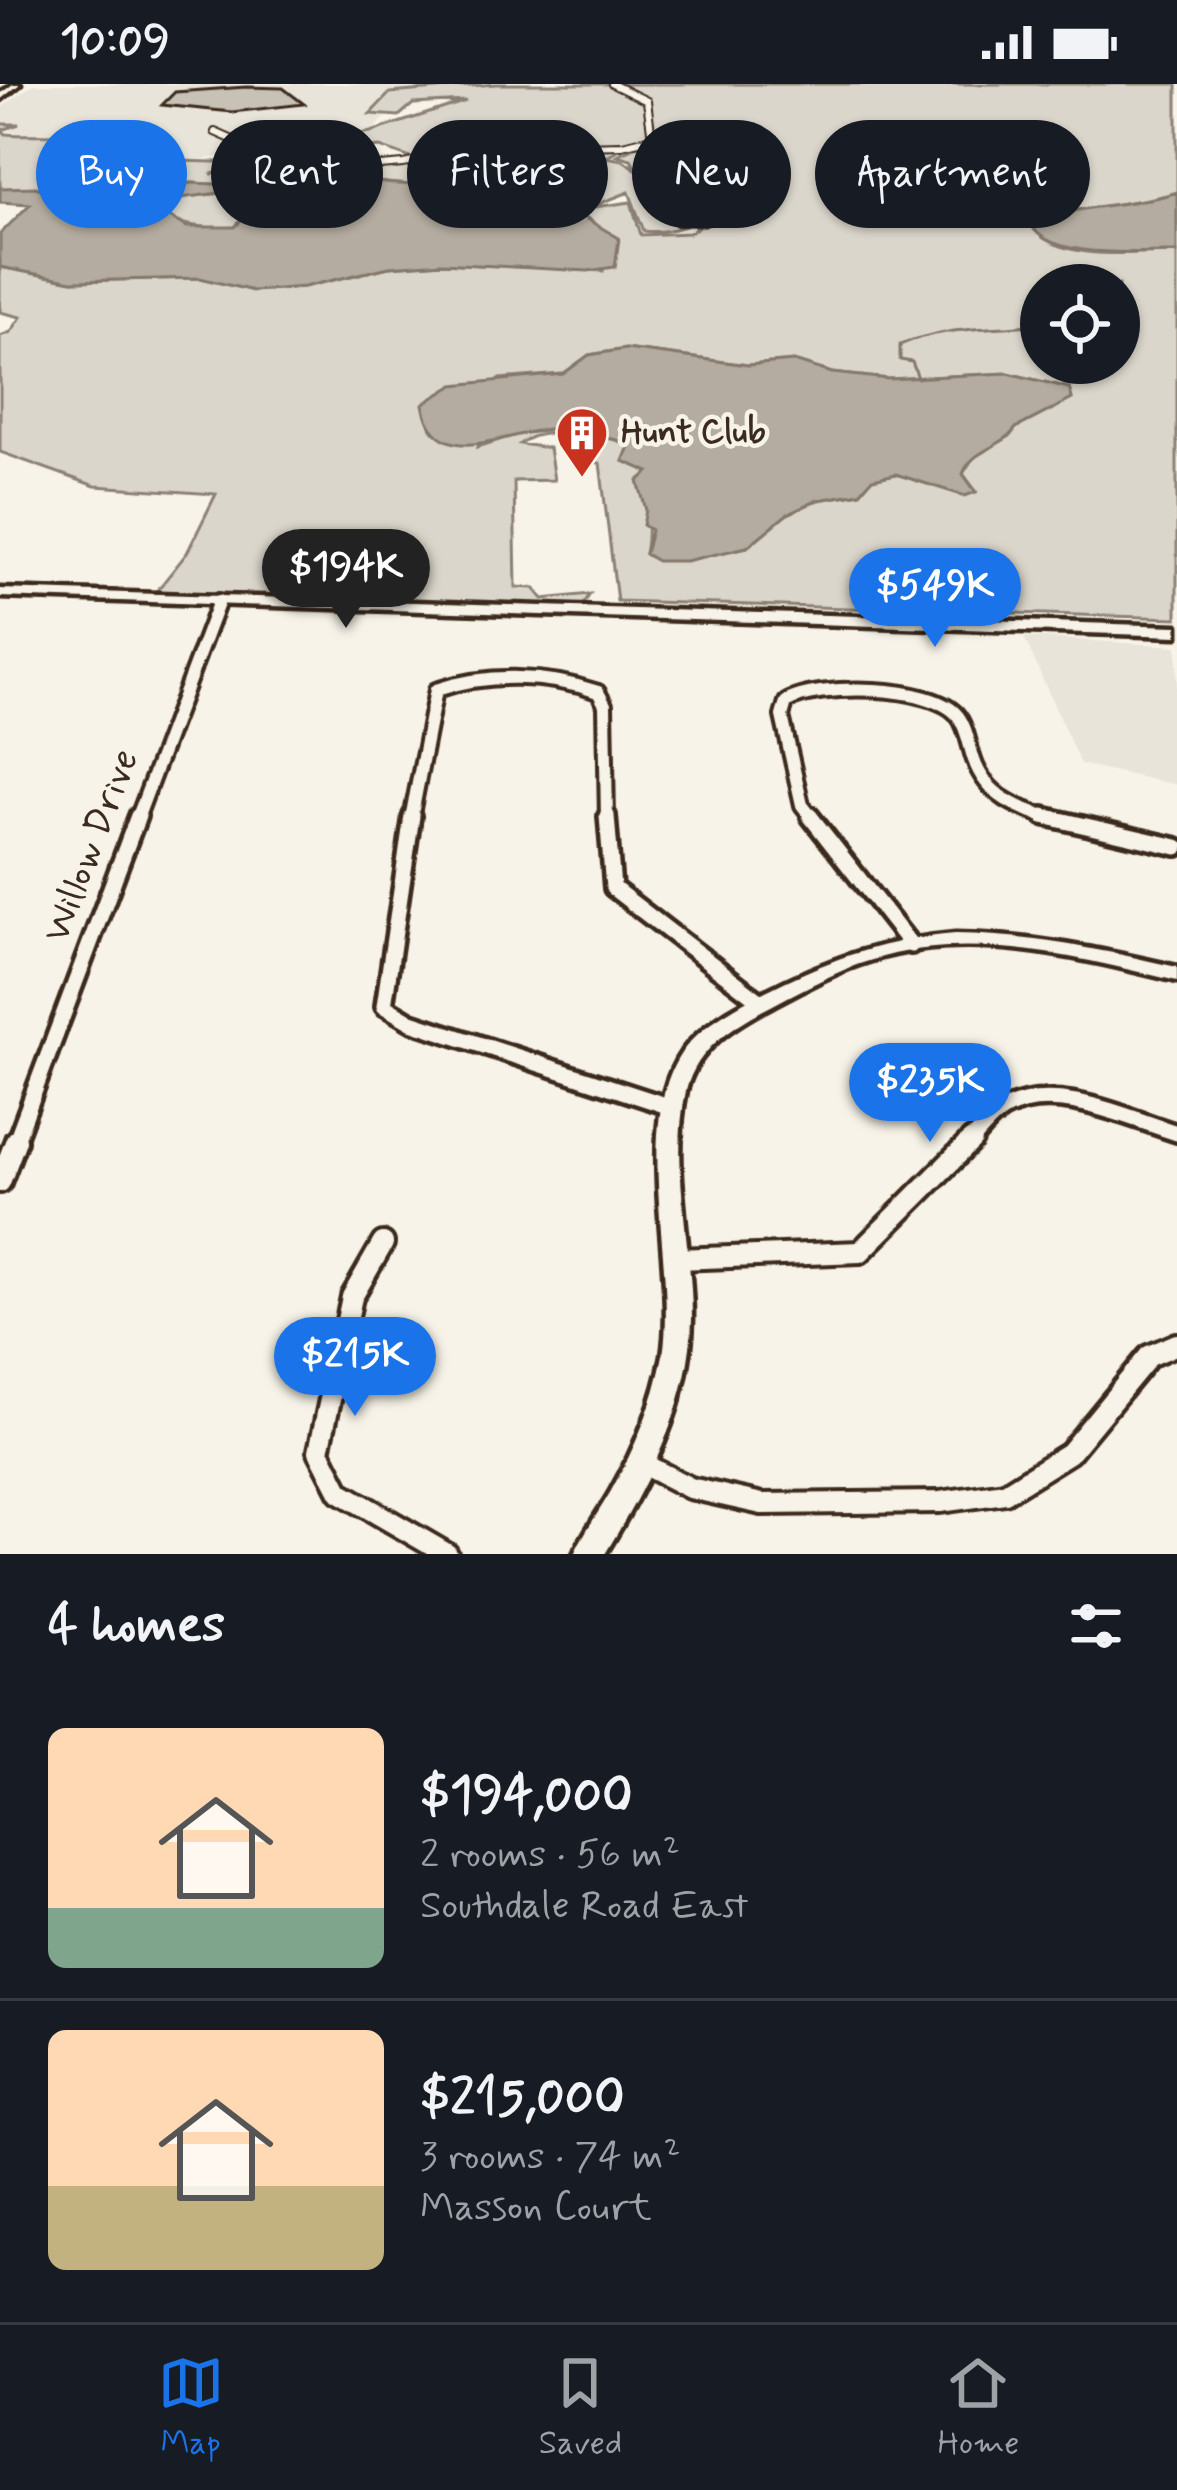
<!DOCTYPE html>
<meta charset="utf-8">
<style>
body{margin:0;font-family:Mynerve,sans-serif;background:#20242c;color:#f1f3f6;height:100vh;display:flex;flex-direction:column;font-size:45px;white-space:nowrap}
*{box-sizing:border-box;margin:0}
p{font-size:39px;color:#9ea1a6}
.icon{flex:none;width:66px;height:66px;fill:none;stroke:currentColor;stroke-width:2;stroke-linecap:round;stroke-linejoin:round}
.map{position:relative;height:1470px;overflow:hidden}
.drawer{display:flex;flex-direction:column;background:#171b24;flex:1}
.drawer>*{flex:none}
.hud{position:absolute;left:36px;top:36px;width:1107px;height:108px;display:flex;gap:24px}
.buttons{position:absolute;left:1020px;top:180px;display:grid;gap:24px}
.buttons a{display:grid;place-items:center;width:120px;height:120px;border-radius:50%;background:#171b24;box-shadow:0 3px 9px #0004;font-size:60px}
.price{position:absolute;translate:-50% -102px;padding:0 27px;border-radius:42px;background:#1a73e8;color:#fff;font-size:39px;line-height:78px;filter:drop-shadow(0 3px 6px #0008)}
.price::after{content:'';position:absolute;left:50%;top:72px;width:36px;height:27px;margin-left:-18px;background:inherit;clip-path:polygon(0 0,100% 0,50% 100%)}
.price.current{background:#222;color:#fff}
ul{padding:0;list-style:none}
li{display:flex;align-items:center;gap:36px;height:300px;padding:0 48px}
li+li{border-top:3px solid #363941}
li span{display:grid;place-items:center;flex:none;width:336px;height:240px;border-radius:18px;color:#555}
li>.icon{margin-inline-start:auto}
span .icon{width:144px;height:144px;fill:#fffc;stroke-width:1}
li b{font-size:51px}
h2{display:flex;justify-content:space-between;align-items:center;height:144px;padding:0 48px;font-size:51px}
.tag{padding:0 42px;border-radius:54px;background:#171b24;box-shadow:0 3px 9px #0004;font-size:42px;line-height:108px}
.tag.current{background:#1a73e8;color:#fff}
.status{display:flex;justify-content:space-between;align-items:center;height:84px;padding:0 60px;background:#171b24;direction:ltr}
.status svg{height:33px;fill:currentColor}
.tabs{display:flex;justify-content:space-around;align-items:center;height:168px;border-top:3px solid #363941;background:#171b24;font-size:33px;color:#9ea1a6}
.tabs a{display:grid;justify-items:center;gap:6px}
.tabs .current{color:#1a73e8}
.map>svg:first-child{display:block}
</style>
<div class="status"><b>10:09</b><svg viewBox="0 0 49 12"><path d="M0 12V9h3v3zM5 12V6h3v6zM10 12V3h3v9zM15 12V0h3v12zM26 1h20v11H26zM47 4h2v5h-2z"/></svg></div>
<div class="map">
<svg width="1177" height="1470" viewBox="0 0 1177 1470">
<rect width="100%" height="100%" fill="#f7f3e8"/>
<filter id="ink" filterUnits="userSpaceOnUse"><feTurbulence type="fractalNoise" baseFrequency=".00833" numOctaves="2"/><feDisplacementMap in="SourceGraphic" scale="24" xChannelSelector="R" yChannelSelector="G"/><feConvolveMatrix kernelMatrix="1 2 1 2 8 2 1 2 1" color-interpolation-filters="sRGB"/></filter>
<g filter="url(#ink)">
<!-- built -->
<path fill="#e9e4d9" d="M33,0H495L422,4L372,30L387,32L371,48L174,80L104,75L92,51L49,54L0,46L18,40H0V25Z
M1024,553L1177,562V701L1080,680Z"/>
<!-- green -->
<path fill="#dbd6cb" stroke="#8b8074" stroke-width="3" fill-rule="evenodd" d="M495,0H1177V108C1134,123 1073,119 1035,140L1034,145C1063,179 1137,168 1177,168V534L617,517L600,379L581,377L587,357C566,348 538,345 520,360L549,364L554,396L514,397L516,503L534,504L543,515L590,510L583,521L155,509L187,469L216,410L95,402L0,368V252L11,248L21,233L0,228V183L72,197L200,194L253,207L304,203L389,183L442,179L603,187L593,138L535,100L506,95L455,102L406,101L296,89L234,101L192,99L85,115L0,104V40H19L2,46L6,50C41,53 83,46 113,61L105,75L400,83L474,66L625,62L605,73L623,76L637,86L631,75L617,71L639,61L676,59L679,67L689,70L687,74L728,78L757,75L774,83L773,95L765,100C727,121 689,152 644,147L629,108L588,124L631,118L641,151L689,149L788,89L773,72L726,56L759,54C720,35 688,72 649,47L648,52L632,59L467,65V56L464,65L419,77L380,63L328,68H297L285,62L371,48L466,17L413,20L399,32L370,30L390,9ZM1041,201H1119V279H1041ZM625,265L748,281L793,277L832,289L889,295L1008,289L1069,304L1072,315L1016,344L1010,352L973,374L963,390L976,407L965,412L896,390L872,395L860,409L818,416L786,431L747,463L716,469H645C652,441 641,416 650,388L631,360L569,344L518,350L478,363L499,295L563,290L589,271Z
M231,107L278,108L255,120L235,143C196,148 165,133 127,126C148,112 203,114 231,107Z"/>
<!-- water -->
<path fill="#b4aca0" stroke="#84786c" stroke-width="3" fill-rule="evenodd" d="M296,89C329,88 364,98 397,100C464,105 508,84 570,118L571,126L619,154L615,183L588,187L442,179L389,183L304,203L253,207L200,194L72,197L0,183V150L30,120L0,118V104L36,103L64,114L85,115L192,99L234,101ZM231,107L275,109L255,120L235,143H187L170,133L128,126C142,116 207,112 231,107Z
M1177,108V168C1141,167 1057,176 1034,145L1035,140C1070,120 1134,123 1177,108Z
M626,265L748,281L794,277L832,289L889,295L1008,289L1069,304L1072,315L1016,344C1002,364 972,365 963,390L976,408L965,412L896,390L872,395L860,409L818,416L786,431L747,463L686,477H657L645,470L651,446L643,441L646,426L638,397L649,388L623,377L630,360C611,354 568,343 548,345C506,349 434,389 423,320L454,301L563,290L589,271Z"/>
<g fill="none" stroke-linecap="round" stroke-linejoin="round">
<!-- stream -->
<path stroke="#84786c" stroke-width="3" d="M212,90L220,88
M918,294L912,278L900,276V261C942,242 992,246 1039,240"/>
</g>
<!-- building -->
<path fill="#c8c1b6" stroke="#3b2a1e" stroke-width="3" d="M246,3L283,4L304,20L232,28L162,21L175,8Z"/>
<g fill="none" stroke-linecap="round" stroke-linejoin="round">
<!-- street-far4 casing -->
<g stroke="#3b2a1e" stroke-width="10">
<path id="street-far4" d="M215,48L283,78L356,84L404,80L469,65L622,61L652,54L647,17L612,0
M652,54C698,63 743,54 781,87V94L736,124
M673,124L670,117L674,113L753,111"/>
</g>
<!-- street-far3 casing -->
<g stroke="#3b2a1e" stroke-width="12">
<path id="street-far3" d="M672,121L678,137H705L741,121"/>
</g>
<!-- street-far2 casing -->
<g stroke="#3b2a1e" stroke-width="20">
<path id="street-far2" d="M137,735L219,517
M411,735L436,606C487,589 547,590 598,608L605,621L607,735
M813,735L802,721L782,632L786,618C816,599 934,600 958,632C967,644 969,662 974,676C986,712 1019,725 1053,735"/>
</g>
<!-- street-far1 casing -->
<g stroke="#3b2a1e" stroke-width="24">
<path id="street-far1" d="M412,732L384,922L411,938L674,1024
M607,732L613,804L761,918
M810,732L911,861
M1043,732L1177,763
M15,1059L138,732
M969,1059C980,1048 991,1033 1003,1026C1054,997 1127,1034 1177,1049"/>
</g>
<!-- street casing -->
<g stroke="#3b2a1e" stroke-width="28">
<path id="street" d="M0,1098L16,1056
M383,1159L352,1213L319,1367L340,1408L447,1470
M677,1175L860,1168L972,1056
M641,1379L690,1404L762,1420L940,1418L1005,1409L1069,1369L1149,1272L1177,1260"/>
</g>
<!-- secondary casing -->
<g stroke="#3b2a1e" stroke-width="9">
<path id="secondary" d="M13,0H20L0,16V10Z
M0,505L1177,542V552L0,513Z
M955,850C1031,851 1103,866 1177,883V897C1080,874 971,845 872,876C838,886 805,904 773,921C736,940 696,964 686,1007C670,1081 692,1160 692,1234C691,1319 648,1399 605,1470H574C584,1448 599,1428 611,1407C635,1364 654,1320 663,1271C678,1183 627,1029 689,959C712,934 743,918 772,904C835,873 885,856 955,850Z"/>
</g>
<!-- street-far4 -->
<use href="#street-far4" stroke="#f7f3e8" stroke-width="6"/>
<!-- street-far3 -->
<use href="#street-far3" stroke="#f7f3e8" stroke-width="8"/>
<!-- street-far2 -->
<use href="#street-far2" stroke="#f7f3e8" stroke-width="12"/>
<!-- street-far1 -->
<use href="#street-far1" stroke="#f7f3e8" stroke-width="15"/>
<!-- street -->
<use href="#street" stroke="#f7f3e8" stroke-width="20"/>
<!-- secondary -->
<use href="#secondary" fill="#f7f3e8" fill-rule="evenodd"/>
</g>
</g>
<!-- icons -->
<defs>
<g id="building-pin" transform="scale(2.7)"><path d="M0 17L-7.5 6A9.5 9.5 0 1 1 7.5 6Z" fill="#c8321e" stroke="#f7f3e8"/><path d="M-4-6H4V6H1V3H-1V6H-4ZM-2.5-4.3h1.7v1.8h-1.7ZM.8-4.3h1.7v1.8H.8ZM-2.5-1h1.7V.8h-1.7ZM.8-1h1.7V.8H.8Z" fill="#fff"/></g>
</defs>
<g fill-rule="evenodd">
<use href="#building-pin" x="582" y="349"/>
</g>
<g text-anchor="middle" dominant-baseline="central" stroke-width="9" stroke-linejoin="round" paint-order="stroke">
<!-- far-poi labels -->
<g font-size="33" font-weight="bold" fill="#3b2a1e" stroke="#f7f3e8" text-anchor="start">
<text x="621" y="349">Hunt Club</text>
</g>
<!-- street labels -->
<g font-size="39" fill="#3b2a1e" stroke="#f7f3e8">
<text transform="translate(92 762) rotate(-69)">Willow Drive</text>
</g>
</g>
</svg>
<div class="buttons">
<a><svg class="icon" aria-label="locate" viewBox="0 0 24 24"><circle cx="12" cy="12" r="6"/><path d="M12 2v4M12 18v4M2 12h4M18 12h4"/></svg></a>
</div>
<b class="price current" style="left:346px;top:547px">$194K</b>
<b class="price" style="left:935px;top:566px">$549K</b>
<b class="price" style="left:930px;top:1061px">$235K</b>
<b class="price" style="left:355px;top:1335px">$215K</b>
<div class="hud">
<a class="tag current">Buy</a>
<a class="tag">Rent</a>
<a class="tag">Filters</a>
<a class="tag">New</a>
<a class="tag">Apartment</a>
</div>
</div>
<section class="drawer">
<h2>4 homes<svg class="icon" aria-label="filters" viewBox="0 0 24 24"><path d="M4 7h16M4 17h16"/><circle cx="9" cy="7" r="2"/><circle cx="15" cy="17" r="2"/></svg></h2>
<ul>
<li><span style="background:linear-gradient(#ffd9b3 75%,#7fa58c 0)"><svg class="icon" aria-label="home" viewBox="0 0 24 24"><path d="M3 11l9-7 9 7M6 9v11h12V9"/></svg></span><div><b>$194,000</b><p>2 rooms · 56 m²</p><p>Southdale Road East</p></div></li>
<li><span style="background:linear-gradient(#ffd9b3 65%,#c2b280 0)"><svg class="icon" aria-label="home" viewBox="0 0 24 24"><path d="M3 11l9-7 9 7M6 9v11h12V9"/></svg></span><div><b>$215,000</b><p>3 rooms · 74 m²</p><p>Masson Court</p></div></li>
</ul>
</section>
<nav class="tabs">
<a class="current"><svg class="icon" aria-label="map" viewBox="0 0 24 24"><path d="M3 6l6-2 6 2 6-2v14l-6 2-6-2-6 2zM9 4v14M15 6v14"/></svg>Map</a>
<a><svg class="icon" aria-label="saved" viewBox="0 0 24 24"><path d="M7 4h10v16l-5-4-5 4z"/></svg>Saved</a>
<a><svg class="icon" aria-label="home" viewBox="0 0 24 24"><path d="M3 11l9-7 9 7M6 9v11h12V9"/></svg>Home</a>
</nav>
